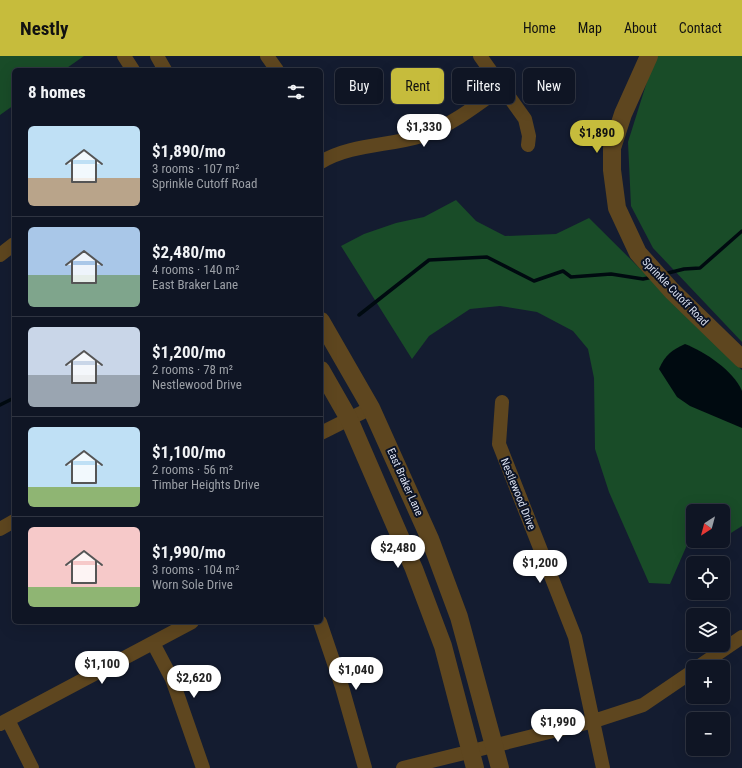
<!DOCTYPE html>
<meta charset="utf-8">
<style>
body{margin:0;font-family:"Roboto Condensed",sans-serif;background:#181e2c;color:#f1f3f6;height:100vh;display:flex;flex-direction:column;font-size:15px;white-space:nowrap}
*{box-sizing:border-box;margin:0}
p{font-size:13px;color:#9b9fa6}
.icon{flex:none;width:22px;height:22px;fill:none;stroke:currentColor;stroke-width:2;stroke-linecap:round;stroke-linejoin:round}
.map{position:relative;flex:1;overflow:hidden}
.panel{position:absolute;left:12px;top:12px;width:311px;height:556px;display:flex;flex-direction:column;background:#0f1524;border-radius:6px;box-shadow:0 4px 16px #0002,0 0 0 1px #2f3441}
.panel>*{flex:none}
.top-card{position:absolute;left:335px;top:12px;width:347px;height:36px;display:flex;gap:8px}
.needle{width:26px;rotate:216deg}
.controls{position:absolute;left:686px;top:448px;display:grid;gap:8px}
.controls a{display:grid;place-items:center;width:44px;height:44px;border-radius:6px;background:#0f1524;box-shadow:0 4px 16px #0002,0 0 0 1px #2f3441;font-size:20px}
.price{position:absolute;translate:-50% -34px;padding:0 9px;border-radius:14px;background:#fff;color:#222;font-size:13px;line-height:26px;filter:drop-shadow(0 1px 2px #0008)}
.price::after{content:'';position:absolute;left:50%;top:24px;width:12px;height:9px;margin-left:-6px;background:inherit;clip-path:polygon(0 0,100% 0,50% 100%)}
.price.on{background:#c6bc3c;color:#111}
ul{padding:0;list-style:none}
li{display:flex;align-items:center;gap:12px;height:100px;padding:0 16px}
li+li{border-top:1px solid #2f3441}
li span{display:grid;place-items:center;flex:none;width:112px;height:80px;border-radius:6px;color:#555}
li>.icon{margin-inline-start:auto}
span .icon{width:48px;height:48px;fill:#fffc;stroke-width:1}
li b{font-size:17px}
h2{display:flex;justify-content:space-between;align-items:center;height:48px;padding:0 16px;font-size:17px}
.pill{padding:0 14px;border-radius:6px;background:#0f1524;box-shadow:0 4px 16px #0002,0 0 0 1px #2f3441;font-size:14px;line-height:36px}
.pill.on{background:#c6bc3c;color:#111}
header{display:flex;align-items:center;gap:24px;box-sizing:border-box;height:56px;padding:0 20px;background:#c6bc3c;color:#111}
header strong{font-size:19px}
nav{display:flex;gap:22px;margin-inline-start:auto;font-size:14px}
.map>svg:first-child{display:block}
</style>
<header>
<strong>Nestly</strong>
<nav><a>Home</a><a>Map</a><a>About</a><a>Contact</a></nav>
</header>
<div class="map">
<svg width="742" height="712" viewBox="0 0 742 712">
<rect width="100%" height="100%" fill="#141c30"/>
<!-- forest -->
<path fill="#194c28" d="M0,0H84L64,14H14V49L0,59Z
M655,0H742V286L653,192L631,150L628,86Z
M456,144L476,165L505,180L556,178L589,162L742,314V470L723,482V455H693V482H690L670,528L649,527L609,436L595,393L594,322L588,293L573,275L537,256L500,250L470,253L429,280L412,303L341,190L364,178L396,167L424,161Z"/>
<!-- water -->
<path fill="#000a10" d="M685,288C705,296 733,314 742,335C742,342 742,363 742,372L690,350L677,341L659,313C665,299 672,294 685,288Z"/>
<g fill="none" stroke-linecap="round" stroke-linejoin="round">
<!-- stream -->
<path stroke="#000a10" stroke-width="3.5" d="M664,218L684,213L700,212L742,175
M359,259L429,204L487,201L534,225L563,215L571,221L611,218L643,223L653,221
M0,349L14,342"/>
<!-- minor -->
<path stroke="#5e461f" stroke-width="14" d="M124,0L133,14
M157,0L165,14
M267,0L277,14
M480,0L525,63L529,80L528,89
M321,106C351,88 389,90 421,80C452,69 476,50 502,31
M0,199L14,188
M502,346L499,388L575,581L603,712
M321,377L371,352
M0,473L14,465
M320,566L342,631L365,712
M153,587L172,623L203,712
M698,611L742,581
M8,664L32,712
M0,668L192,566
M403,712L594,665L643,649L693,615"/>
<!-- tertiary -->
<path stroke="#5e461f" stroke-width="18" d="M649,0L623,58L612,92V114L617,152L638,197L672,235L742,303
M321,265L371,352L430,483L459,561L500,712
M321,314L349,363L414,513L443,590L475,712"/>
</g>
<g text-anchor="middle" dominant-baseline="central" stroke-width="4" stroke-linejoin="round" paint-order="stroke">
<!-- street labels -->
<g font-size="11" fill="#d9dfee" stroke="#0b1326">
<text transform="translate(675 236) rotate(46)">Sprinkle Cutoff Road</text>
<text transform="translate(405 426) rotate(66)">East Braker Lane</text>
<text transform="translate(518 438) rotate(68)">Nestlewood Drive</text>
</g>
</g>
</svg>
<div class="controls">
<a><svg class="needle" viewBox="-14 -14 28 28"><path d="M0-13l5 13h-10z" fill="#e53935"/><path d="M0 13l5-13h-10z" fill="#9b9fa6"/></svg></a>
<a><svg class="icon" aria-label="locate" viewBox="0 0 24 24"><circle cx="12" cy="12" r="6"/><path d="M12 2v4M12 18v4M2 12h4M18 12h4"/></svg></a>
<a><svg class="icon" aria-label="layers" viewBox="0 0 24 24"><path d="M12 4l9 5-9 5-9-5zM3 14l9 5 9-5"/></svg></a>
<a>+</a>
<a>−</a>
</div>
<b class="price" style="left:424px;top:92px">$1,330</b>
<b class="price on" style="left:597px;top:98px">$1,890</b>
<b class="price" style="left:398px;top:513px">$2,480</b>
<b class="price" style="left:540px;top:528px">$1,200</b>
<b class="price" style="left:102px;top:629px">$1,100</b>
<b class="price" style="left:356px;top:635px">$1,040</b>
<b class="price" style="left:194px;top:643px">$2,620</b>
<b class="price" style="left:558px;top:687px">$1,990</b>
<div class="top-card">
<a class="pill">Buy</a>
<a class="pill on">Rent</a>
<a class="pill">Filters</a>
<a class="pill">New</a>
</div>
<section class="panel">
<h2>8 homes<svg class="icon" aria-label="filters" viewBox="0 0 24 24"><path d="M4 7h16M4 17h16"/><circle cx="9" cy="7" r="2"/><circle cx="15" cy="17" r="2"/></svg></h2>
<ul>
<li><span style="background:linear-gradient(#bfe0f5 65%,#b9a48a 0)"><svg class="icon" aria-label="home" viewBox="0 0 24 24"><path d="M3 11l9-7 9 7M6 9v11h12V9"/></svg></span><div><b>$1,890/mo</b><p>3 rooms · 107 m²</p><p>Sprinkle Cutoff Road</p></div></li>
<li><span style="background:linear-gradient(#a9c7e8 60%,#7fa58c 0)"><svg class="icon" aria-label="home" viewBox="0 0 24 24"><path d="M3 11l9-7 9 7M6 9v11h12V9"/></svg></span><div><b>$2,480/mo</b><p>4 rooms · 140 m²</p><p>East Braker Lane</p></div></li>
<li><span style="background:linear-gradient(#c9d6e8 60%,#9aa5b1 0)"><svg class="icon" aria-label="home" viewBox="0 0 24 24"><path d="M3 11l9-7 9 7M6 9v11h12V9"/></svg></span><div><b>$1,200/mo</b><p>2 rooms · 78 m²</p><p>Nestlewood Drive</p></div></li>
<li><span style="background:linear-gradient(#bfe0f5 75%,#8fb573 0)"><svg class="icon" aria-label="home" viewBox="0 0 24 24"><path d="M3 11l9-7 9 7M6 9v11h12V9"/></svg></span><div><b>$1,100/mo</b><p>2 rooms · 56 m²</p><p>Timber Heights Drive</p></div></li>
<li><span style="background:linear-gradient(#f6c9c9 75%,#8fb573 0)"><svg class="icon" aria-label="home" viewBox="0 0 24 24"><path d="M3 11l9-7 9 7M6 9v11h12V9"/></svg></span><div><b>$1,990/mo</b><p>3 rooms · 104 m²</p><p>Worn Sole Drive</p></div></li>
</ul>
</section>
</div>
